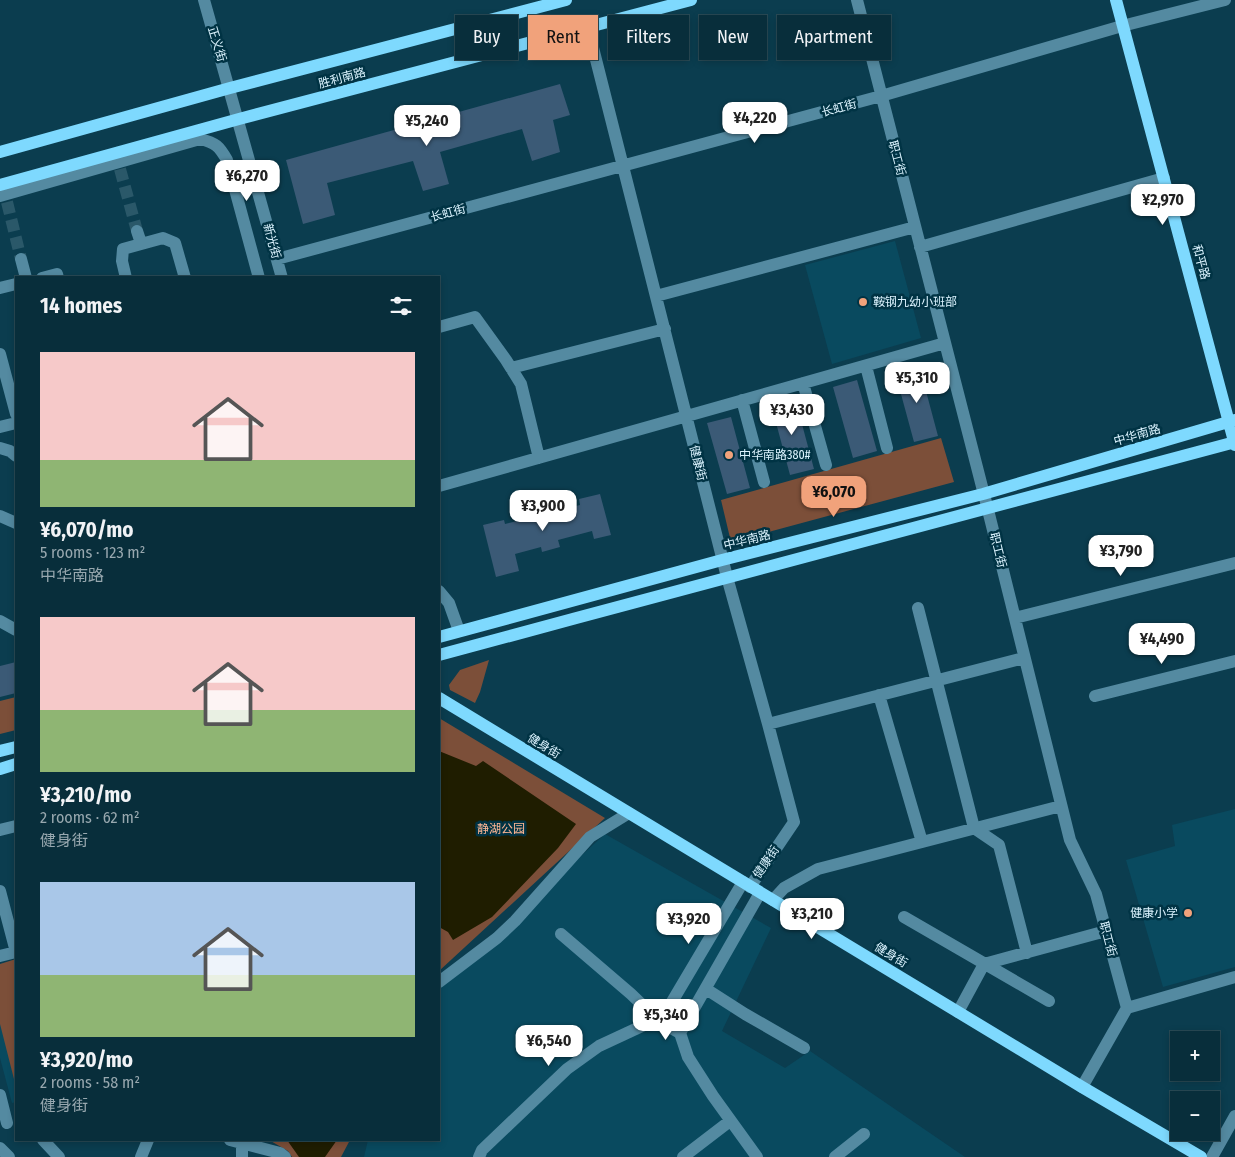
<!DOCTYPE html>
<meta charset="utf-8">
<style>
body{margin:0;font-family:"Fira Sans Condensed","Noto Sans SC",sans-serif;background:#113642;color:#f1f3f6;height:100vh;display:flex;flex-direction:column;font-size:19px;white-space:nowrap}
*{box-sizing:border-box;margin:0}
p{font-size:16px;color:#98a8af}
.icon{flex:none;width:28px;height:28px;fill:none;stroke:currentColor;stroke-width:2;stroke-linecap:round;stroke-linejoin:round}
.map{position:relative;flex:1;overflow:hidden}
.drawer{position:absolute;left:15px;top:276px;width:425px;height:865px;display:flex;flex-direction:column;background:#082e3b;border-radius:0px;box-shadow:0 2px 8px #0003,0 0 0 1px #294a55}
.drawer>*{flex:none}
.banner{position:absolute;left:455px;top:15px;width:475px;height:45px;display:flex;gap:10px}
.fabs{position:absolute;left:1170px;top:1031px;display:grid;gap:10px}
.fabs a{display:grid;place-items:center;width:50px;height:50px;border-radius:0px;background:#082e3b;box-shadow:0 2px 8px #0003,0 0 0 1px #294a55;font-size:25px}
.price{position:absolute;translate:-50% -42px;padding:0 11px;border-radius:10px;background:#fff;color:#222;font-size:16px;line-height:32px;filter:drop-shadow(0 1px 2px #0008)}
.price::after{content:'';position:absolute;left:50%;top:30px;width:15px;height:11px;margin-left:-8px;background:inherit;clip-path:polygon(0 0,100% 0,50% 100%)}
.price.current{background:#f1a27b;color:#111}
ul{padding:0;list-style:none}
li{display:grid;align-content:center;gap:10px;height:265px;padding:0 25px}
li span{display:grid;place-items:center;height:155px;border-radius:0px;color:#555}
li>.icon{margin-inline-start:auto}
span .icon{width:90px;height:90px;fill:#fffc;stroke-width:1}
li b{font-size:21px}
h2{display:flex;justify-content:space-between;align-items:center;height:60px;padding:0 25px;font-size:21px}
.chip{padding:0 18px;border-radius:0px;background:#082e3b;box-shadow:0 2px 8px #0003,0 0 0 1px #294a55;font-size:18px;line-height:45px}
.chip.current{background:#f1a27b;color:#111}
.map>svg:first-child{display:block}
</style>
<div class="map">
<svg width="1235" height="1157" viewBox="0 0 1235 1157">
<rect width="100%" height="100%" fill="#0b3d4f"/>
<!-- built -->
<path fill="#094a5f" d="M895,241L921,338L832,364L805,265Z
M1235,809V967L1163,987L1126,860L1175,846L1172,825Z
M605,834L771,928L722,1031L785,1068L810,1051L965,1157H364L368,1140H439V985Z
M16,959V1102L12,1103L0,1058V964Z"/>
<!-- green -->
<path fill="#7c4f39" d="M941,438L954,482L731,542L721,500Z
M489,660L480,692L475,703L450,690L449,685L460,670Z
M16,697V730L0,734V701Z
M439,718L605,818L439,971Z
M16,959V1087L0,1024V964Z
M269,1140H350L341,1157H292L288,1151Z"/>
<!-- water -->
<path fill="#1f1d00" d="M439,751L476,766L483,761L576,824L558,848L492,917L453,940L448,932L439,927Z
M287,1140H337L325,1157H299Z"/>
<!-- building -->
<path fill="#3b5a76" d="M560,84L570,115L553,120L560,152L532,161L522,129L440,152L449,184L423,191L413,161L327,183L335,215L303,224L286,160Z
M919,365L938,436L914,442L895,372Z
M857,380L877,451L853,458L833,387Z
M795,398L814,469L790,475L771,404Z
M731,417L750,488L727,494L707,423Z
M600,494L611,535L594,539L592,531L558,540L560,547L542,552L541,547L515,554L519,571L496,577L483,525L504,520L505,524L580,505L579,499Z
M16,662V693L0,697V666Z"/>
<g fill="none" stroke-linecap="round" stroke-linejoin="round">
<!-- minor-tunnel -->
<path stroke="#2a5869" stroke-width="12" stroke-dasharray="12 6" stroke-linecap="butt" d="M120,169L137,231
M7,202L21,259"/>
<!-- minor -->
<path stroke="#548aa1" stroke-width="12" d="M204,0L282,278
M857,0L988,510L1070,840L1096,894L1127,1008L1082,1087
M588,28L727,577L768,724L794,822L750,887
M0,196L200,139C216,143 219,146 227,160L259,278
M137,231L141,243
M920,247L1164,178
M21,259L26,278
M277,259L881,96L1122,26L1225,0
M42,278L57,274L58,278
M126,278L122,261L123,249L163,238L175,243L185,278
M0,288L16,284
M656,296L915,227
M439,327L475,317L506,360L521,384L539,458
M0,354L16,414
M866,366L887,448
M511,368L665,329
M803,383L826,465
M742,400L764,482
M0,427L16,423
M0,448L10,451L16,456
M439,486L945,343
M0,516L16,523
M439,591L449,603L459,631
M918,608L974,828L999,845L1027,953
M1015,618L1235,563
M0,621L16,630
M879,695L922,842
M1095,696L1235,661
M768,724L1024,658
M0,830L16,826
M0,891L16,952
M773,900L784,888L818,869L1061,806
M904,917L1049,1001
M561,934L631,994L660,1022L680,1033L688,1057L713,1096L757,1157
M0,956L16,952
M439,982L497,938L515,921L590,837L629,813
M706,989L745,1014L804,1048
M1127,1008L1235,977
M958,1012L984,964L1106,931
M660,1022L743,882
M680,1033L760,893
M0,1095L7,1123
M43,1140L59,1157
M230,1140L280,1153L285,1157
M0,1148L9,1157
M141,1157L148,1140
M242,1157V1143
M479,1157L482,1150L567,1069L599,1046L657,1019
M683,1157L730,1121
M835,1157L864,1134
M1212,1157L1235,1116"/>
<!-- major -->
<path stroke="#7ed9fe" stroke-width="12" d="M1116,0L1235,445
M0,152L230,88L566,0
M0,185L239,119L691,0
M439,637L722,560L983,494L1235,420
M439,655C704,583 970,515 1235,442
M439,698L1082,1087L1201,1157
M0,751L16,747
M0,769L16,764"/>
</g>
<!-- markers -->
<g fill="#f1a27b" stroke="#034" stroke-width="2">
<circle cx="863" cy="302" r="5"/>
<circle cx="729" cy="455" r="5"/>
<circle cx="1188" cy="913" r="5"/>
</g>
<g text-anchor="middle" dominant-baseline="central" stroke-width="5" stroke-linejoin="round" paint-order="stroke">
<!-- street labels -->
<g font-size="12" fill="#dcf4ff" stroke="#034">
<text transform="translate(217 44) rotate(73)">正义街</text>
<text transform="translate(342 78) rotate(-15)">胜利南路</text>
<text transform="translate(839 108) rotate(-15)">长虹街</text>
<text transform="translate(897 158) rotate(75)">职工街</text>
<text transform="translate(448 213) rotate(-15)">长虹街</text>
<text transform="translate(272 241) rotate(75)">新光街</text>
<text transform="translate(1201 262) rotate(75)">和平路</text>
<text transform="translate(1137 435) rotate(-16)">中华南路</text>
<text transform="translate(698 463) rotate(76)">健康街</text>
<text transform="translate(747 540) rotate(-14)">中华南路</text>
<text transform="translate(998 550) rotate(76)">职工街</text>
<text transform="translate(544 746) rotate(31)">健身街</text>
<text transform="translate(766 862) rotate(-56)">健康街</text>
<text transform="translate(1108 939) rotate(75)">职工街</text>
<text transform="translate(891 955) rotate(31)">健身街</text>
</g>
<!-- poi labels -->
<g font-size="12" fill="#dcf4ff" stroke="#034" text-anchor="start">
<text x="873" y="302">鞍钢九幼小班部</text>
<text x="739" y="455">中华南路380#</text>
<text x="1178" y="913" text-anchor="end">健康小学</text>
</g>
<!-- park labels -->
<g font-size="12" fill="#feb794" stroke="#034">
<text x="501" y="829">静湖公园</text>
</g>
</g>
</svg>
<div class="fabs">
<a>+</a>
<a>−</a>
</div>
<b class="price" style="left:755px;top:144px">¥4,220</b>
<b class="price" style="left:427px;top:147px">¥5,240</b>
<b class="price" style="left:247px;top:202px">¥6,270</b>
<b class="price" style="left:1163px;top:226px">¥2,970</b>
<b class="price" style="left:917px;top:404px">¥5,310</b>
<b class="price" style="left:792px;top:436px">¥3,430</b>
<b class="price current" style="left:834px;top:518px">¥6,070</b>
<b class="price" style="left:543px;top:532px">¥3,900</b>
<b class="price" style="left:1121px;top:577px">¥3,790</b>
<b class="price" style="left:1162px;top:665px">¥4,490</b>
<b class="price" style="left:812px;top:940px">¥3,210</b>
<b class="price" style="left:689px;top:945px">¥3,920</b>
<b class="price" style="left:666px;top:1041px">¥5,340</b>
<b class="price" style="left:549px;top:1067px">¥6,540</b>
<div class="banner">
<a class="chip">Buy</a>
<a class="chip current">Rent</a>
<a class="chip">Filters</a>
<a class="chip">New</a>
<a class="chip">Apartment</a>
</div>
<section class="drawer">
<h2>14 homes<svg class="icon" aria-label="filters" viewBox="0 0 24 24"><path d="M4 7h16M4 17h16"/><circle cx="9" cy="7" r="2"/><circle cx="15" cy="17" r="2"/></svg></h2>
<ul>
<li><span style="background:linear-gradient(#f6c9c9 70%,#8fb573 0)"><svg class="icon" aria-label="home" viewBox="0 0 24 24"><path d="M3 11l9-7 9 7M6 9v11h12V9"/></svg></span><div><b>¥6,070/mo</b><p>5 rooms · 123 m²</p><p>中华南路</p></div></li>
<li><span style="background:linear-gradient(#f6c9c9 60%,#8fb573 0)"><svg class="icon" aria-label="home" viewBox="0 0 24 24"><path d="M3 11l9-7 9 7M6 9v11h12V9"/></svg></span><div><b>¥3,210/mo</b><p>2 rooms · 62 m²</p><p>健身街</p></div></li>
<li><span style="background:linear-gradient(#a9c7e8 60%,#8fb573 0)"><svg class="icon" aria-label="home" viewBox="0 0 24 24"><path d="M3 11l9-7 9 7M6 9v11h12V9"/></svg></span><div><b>¥3,920/mo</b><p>2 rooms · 58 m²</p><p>健身街</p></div></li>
</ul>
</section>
</div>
